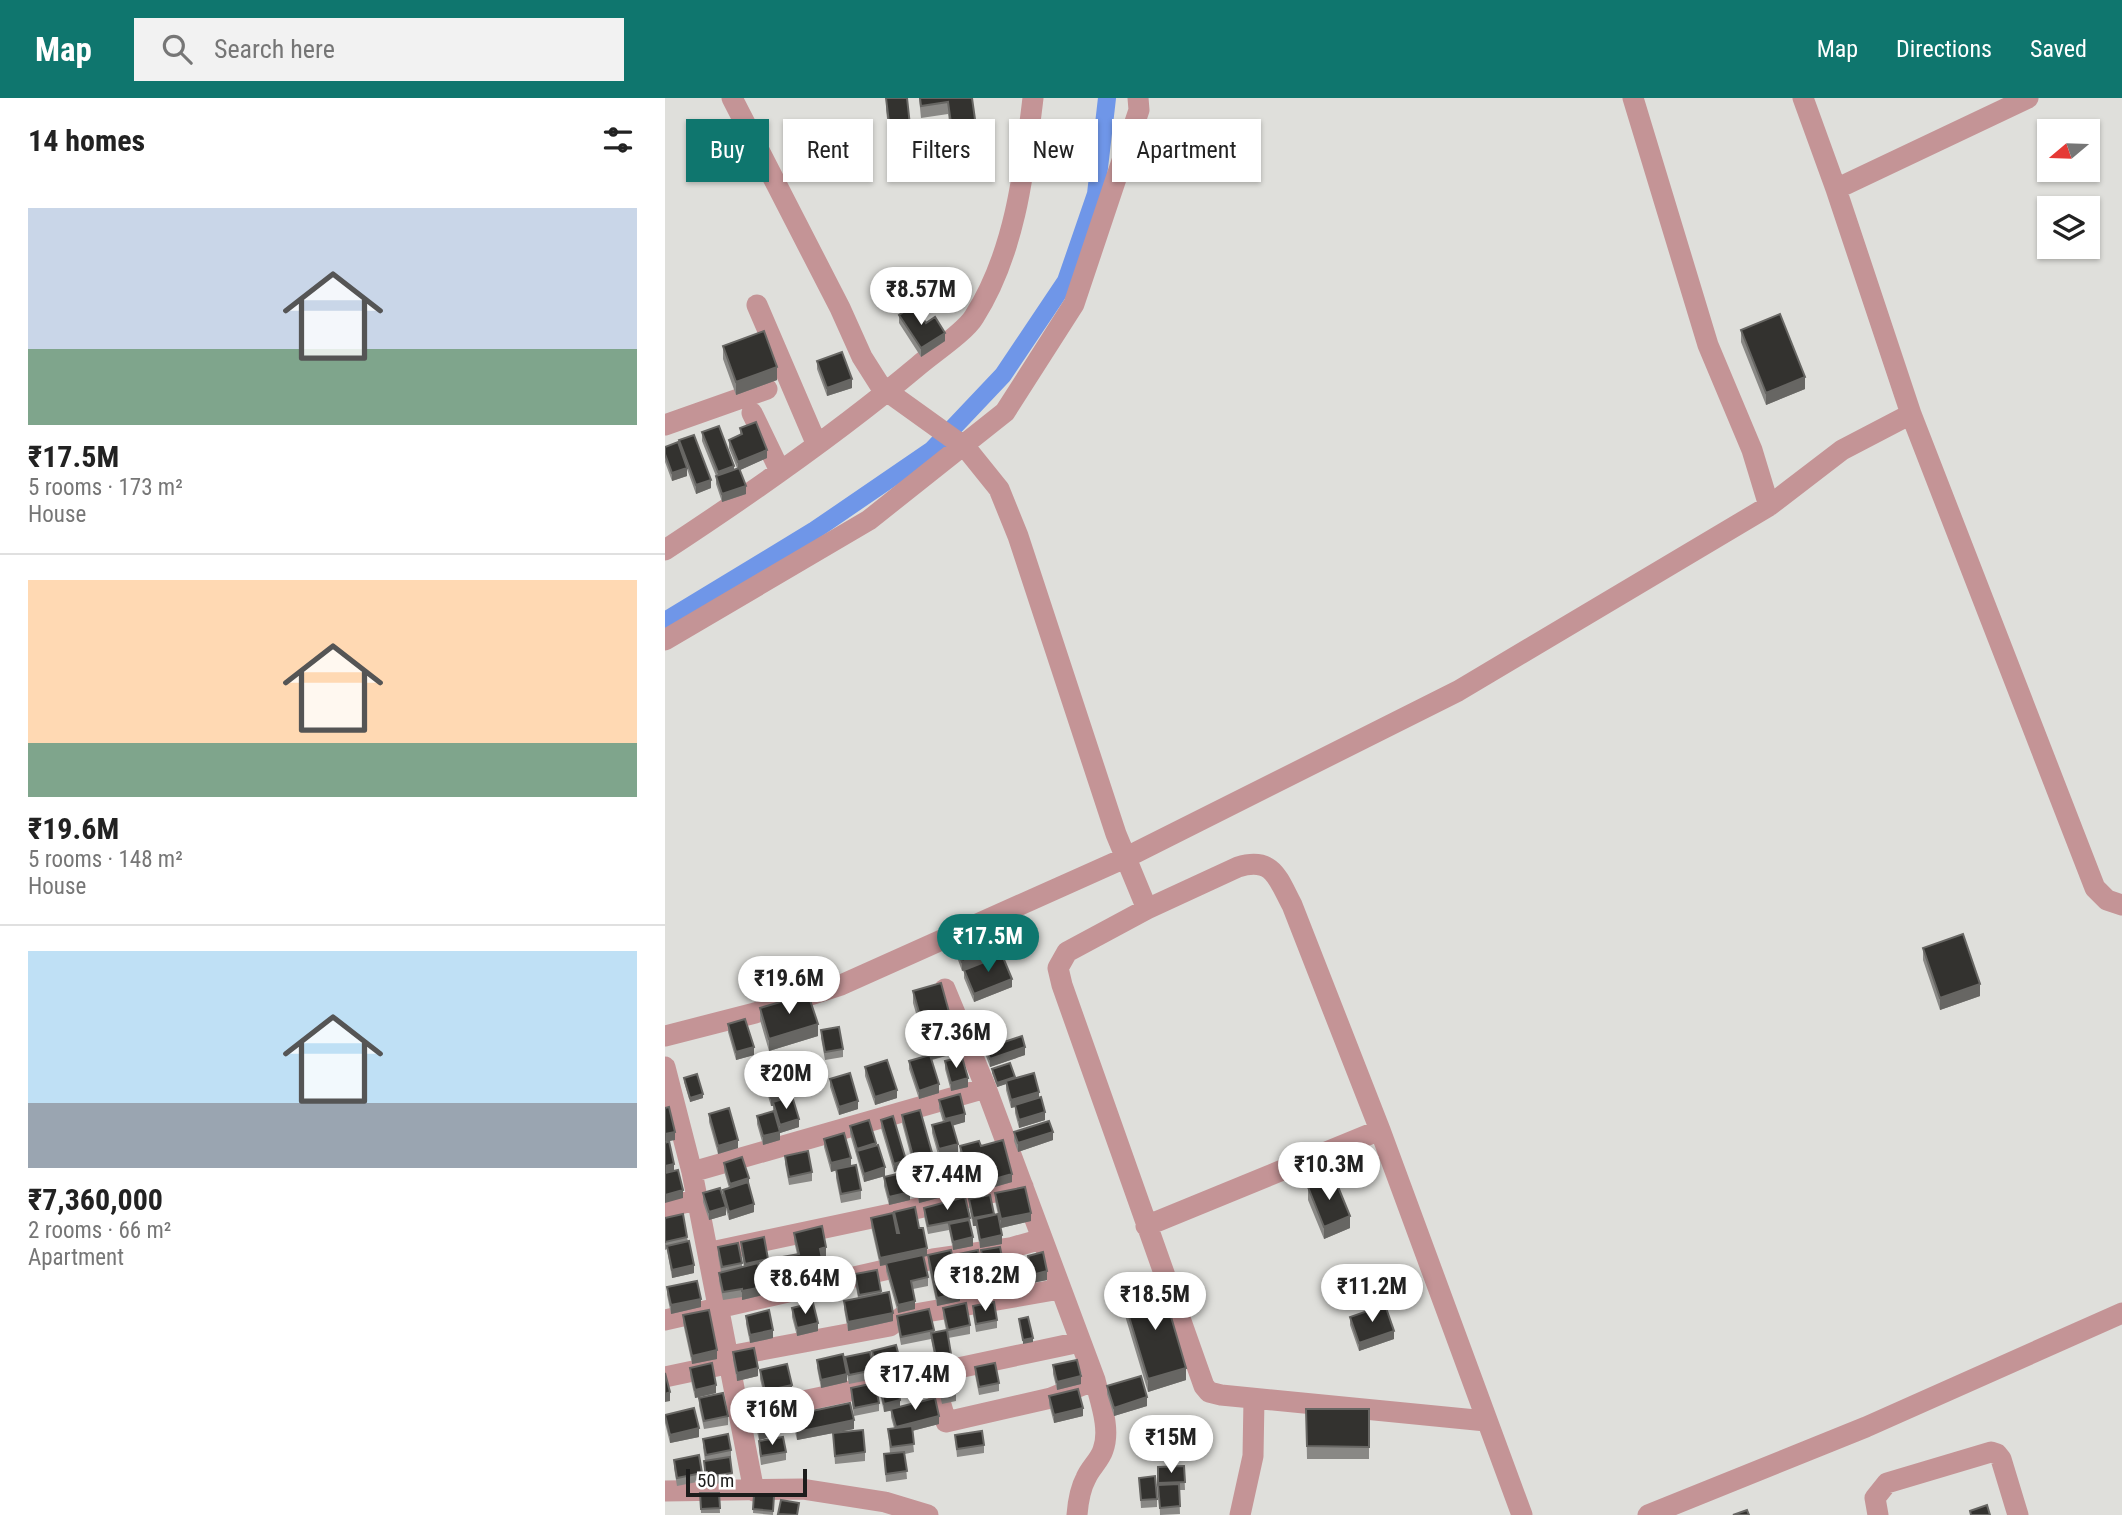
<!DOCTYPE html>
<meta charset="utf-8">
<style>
body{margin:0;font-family:"Roboto Condensed",sans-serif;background:#f2f2f2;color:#222;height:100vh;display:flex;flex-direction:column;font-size:26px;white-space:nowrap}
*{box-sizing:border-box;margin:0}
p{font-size:23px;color:#767676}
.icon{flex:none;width:38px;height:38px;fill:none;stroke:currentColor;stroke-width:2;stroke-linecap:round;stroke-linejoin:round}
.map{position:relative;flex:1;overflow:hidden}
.details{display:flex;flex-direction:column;background:#fff;width:665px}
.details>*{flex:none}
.guide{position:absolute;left:21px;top:21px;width:665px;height:63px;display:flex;gap:14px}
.needle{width:46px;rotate:251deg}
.buttons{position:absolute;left:1372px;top:21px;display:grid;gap:14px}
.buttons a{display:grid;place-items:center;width:63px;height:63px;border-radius:0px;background:#fff;box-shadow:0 2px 5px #0004;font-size:35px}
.scale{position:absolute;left:21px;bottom:18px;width:121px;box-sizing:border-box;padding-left:7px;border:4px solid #1d1d1c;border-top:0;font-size:19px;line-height:24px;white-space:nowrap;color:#1d1d1c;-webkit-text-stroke:5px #fff;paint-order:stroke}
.price{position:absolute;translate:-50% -60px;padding:0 16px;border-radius:24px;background:#fff;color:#222;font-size:23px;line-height:46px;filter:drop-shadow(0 2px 4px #0008)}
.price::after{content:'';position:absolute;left:50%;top:42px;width:21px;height:16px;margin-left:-10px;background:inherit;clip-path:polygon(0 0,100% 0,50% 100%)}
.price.selected{background:#0f766e;color:#fff}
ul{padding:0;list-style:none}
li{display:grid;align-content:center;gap:14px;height:371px;padding:0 28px}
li+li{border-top:2px solid #e0e0e0}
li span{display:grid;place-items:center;height:217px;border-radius:0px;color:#555}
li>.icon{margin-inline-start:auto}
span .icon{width:126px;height:126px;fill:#fffc;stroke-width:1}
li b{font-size:30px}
h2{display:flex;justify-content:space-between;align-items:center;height:84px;padding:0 28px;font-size:30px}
.tag{padding:0 24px;border-radius:0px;background:#fff;box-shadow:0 2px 5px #0004;font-size:24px;line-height:63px}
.tag.selected{background:#0f766e;color:#fff}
header{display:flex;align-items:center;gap:42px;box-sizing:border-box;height:98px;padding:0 35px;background:#0f766e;color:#fff}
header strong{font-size:33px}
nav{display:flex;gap:38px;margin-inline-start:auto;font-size:24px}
.search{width:490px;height:63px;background:#f2f2f2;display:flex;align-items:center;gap:18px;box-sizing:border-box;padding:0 24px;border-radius:0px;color:#767676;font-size:26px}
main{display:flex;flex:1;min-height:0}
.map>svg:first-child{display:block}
</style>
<header>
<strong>Map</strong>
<div class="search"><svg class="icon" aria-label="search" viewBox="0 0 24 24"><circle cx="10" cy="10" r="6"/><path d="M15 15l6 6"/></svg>Search here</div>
<nav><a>Map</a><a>Directions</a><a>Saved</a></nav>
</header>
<main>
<section class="details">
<h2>14 homes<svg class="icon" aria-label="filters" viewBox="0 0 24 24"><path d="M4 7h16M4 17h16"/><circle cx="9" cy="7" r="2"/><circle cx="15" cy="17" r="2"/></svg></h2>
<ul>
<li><span style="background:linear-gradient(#c9d6e8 65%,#7fa58c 0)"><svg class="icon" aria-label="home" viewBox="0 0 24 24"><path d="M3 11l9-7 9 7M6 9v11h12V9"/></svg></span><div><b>₹17.5M</b><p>5 rooms · 173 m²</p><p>House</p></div></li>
<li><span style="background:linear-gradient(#ffd9b3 75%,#7fa58c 0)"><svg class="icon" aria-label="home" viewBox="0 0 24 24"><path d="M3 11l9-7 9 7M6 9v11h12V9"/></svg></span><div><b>₹19.6M</b><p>5 rooms · 148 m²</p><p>House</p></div></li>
<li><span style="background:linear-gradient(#bfe0f5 70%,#9aa5b1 0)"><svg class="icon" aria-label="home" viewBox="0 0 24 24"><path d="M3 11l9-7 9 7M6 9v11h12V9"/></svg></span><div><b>₹7,360,000</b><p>2 rooms · 66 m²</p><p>Apartment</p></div></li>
</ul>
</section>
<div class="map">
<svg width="1457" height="1417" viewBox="0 0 1457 1417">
<rect width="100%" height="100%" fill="#dfdfdb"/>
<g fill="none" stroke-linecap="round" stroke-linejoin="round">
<!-- canal -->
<path stroke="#6f96e8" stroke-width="18" d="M0,523L150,432L267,352L338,277L401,183L431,96L442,0"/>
<!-- minor -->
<path stroke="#c49496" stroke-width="21" d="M67,0L175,210L197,259L216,289L301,350L334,391L353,438L451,736L482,811
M968,0L1043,247L1087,352L1104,408
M1138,0L1171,91L1246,316L1430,790L1442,802L1457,807
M1171,91L1363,0
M92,207L152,347
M87,315L115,373
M0,327L102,291
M0,452C87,395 173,335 253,268C268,255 300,234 309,219C350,155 359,74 368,0
M0,542L204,422L340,314L409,206L474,12L473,0
M280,891L321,990L430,1282C435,1303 446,1331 438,1352C435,1362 425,1370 421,1380C415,1391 413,1404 412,1417
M0,938L90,915L176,887L460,760L793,593L1104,408L1177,352L1246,316
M0,969L27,1074L89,1393
M27,1074L321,990
M0,1110L33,1101
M481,1128L715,1032
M46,1154L358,1088
M0,1222L268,1161L345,1150L377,1141
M64,1258L225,1228L238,1218L395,1191
M267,1276L281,1324L386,1300L430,1282
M0,1279L66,1265
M77,1316L415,1244
M821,1323L556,1297L544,1294L539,1288L397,887L393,870L402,854L482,811L573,769C608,758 613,781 627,807L715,1032L857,1417
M0,1393L137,1391L220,1404L263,1417
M575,1417L588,1358L589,1301
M983,1417L1201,1329L1457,1215
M1213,1417L1210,1400L1222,1385L1326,1354L1332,1356L1336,1361L1353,1417"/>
</g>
<!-- wall -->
<path fill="#898885" d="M221,0L249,64V76L229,79L221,12Z
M254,0H307L315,57V70L262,77L258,48V35L285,32L283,16L256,20Z
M234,217L261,225L280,243L256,259L234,225Z
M1076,232L1140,291L1101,307L1076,244Z
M58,248L112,282L71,297L58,261Z
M152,263L187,290L162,298L152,271Z
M75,330L102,360L75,372L81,396L57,404L51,386V378L37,343V334L69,372L72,370L64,350V342L75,337Z
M14,342L46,390L31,396L22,371V378L7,383L0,364V349H14Z
M288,840L328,860L347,889L309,904L299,880V872L297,873L288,848Z
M1258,850L1315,898L1275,912L1258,862Z
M248,893L292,955L267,962L274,995L254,1001L244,971V963L263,957L248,905Z
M95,910L153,938L104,953L95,922Z
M63,926L89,957L71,962L63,934Z
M156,932L178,951V959L160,962L156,940Z
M321,950L360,957L325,969L321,958Z
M280,963L303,989L286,993L280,971Z
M200,969L232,1000L210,1007L200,978Z
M327,971L350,981L374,1000L380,1022L354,1030L350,1015V1009L346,1010L341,992V986L332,989L327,975Z
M99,976L124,999L134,1029L115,1035V1042L98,1047L92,1026V1018L108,1013V1008H106L99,984Z
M19,980L38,1000L25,1004L19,984Z
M165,981L193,1011L174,1017L165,989Z
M274,1002L300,1024L287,1027L293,1055L274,1060L267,1035V1027L278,1024L274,1010Z
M44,1016L73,1050L53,1056L44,1024Z
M237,1017L277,1099L254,1105L244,1068V1059H246L237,1025Z
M216,1022L241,1070L229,1074L216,1030Z
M185,1028L211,1048L220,1078L199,1084L185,1036Z
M349,1034L388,1042L353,1054L349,1043Z
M159,1041L186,1068L196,1092V1101L176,1105L171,1080V1072L166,1074L159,1049Z
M295,1048H316L347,1084L326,1090L325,1083V1089L305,1095L295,1056Z
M120,1058L147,1074V1083L124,1087L120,1066Z
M59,1065L84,1086L89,1114L64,1122L61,1111V1117L44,1122L38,1104V1095L58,1098V1092L64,1090L59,1073Z
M219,1079L245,1102L224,1107L219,1088Z
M643,1089L685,1130L659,1141L643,1102Z
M330,1095L366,1123L336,1130L330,1103Z
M304,1101L329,1117L337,1146L315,1150L311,1128H308L304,1109Z
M259,1110L305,1120L308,1148L288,1152L284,1132L263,1136L259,1118Z
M229,1114L254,1130L262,1158L258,1159L263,1179V1188L248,1191L250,1211L233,1215L221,1173V1167L215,1168L206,1128V1120L229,1122Z
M0,1120L22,1139L29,1175L7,1180L2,1151L0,1152Z
M129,1135L161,1158L157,1159L159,1179L121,1187L117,1167V1159L132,1156L129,1143Z
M76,1144L103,1161V1170L94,1171L98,1197L77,1202V1199L58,1202L54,1183V1175L56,1174L53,1157V1149L77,1165V1169H79L76,1152Z
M316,1152L339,1169V1177L320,1180L316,1160Z
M263,1157L295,1203L272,1208L263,1165Z
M289,1157L317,1180L294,1185L289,1165Z
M363,1158L382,1182L367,1185L363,1166Z
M342,1163L362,1187L346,1190L342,1171Z
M190,1176L216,1193V1195L228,1223L183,1233L179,1211V1203L193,1200L190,1184Z
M2,1189L36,1209L6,1216L2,1197Z
M458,1199L521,1282L483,1294L458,1211Z
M308,1208L332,1222V1230L311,1234L308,1216Z
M127,1210L153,1233L132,1238L127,1219Z
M278,1210L305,1227V1236L283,1240L286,1264L271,1267L266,1241L236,1247L232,1226V1218L269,1232V1235L281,1232L278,1218Z
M18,1217L52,1261L27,1266L18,1225Z
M81,1218L108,1240L85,1245L81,1226Z
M685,1219L729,1241L694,1253L685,1227Z
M207,1253L236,1274L212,1280L207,1261Z
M68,1254L93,1278L72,1283L68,1262Z
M180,1259L209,1272V1281L184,1286L180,1267Z
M152,1262L182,1284L156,1290L152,1270Z
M388,1267L416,1286L392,1292L388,1276Z
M310,1269L334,1285V1293L314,1297L310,1277Z
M25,1270L51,1295L30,1300L25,1278Z
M95,1272L127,1295L100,1301L95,1281Z
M272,1275L291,1295V1303L277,1306L272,1284Z
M214,1283L235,1309L274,1326L247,1333L249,1354L240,1356L242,1381L221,1384L219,1356L225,1355L223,1331L229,1330L226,1319V1312L219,1314L214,1291Z
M442,1288L482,1308L449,1318L442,1296Z
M186,1290L214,1305V1313L189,1318L186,1298Z
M384,1298L418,1318L389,1325L384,1306Z
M34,1300L63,1318V1327L39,1331L34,1308Z
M641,1311H704V1361H642Z
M89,1313L109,1338L94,1342L89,1321Z
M0,1317L34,1339L5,1345L0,1325Z
M128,1317L189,1331L132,1342L128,1325Z
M168,1335L200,1354V1363L170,1366Z
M290,1337L319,1347V1355L292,1359Z
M38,1341L66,1352V1360L65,1361L67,1384L41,1387L39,1371V1363H40L38,1349Z
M94,1343L121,1354V1362L96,1367L94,1351Z
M9,1362L37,1375V1383L12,1388L9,1370Z
M519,1368L520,1392H514L515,1416L495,1417L493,1369Z
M474,1380L492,1401V1409L476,1410Z
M35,1395H54L55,1415H36Z
M89,1397L109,1398L108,1417L88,1415Z"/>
<!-- shaded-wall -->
<path fill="#676663" d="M280,235V243L256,259V250Z
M112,269V282L71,297V284Z
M1140,279V291L1101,307V295Z
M187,281V290L162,298V290Z
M102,352V360L73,373V364Z
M69,368V376L53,382V374Z
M22,370V378L7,383V375Z
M46,382V390L31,396V387Z
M81,388V396L57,404V396Z
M328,853V861L297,873V864Z
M347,881V889L309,904V896Z
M1315,886V898L1275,912V900Z
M153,926V938L104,953V941Z
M292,943V955L264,962V950Z
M89,949V957L71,962V954Z
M360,949V957L325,969V961Z
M350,979V983H341V986L332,989V985Z
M303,980V989L286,993V985Z
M274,986V995L254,1001V993Z
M232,992V1000L210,1007V999Z
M124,994V1002L108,1004V1008H106V1000Z
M374,994V1002L346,1010V1002Z
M38,996V1000L25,1004V1000Z
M193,1003V1011L174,1017V1009Z
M380,1014V1022L354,1030V1022Z
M300,1016V1024L280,1030V1021Z
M134,1021V1029L115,1035V1042L98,1047V1038L115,1034V1027Z
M10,1034V1042L0,1044V1036Z
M388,1034V1042L353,1054V1045Z
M73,1042V1050L53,1056V1048Z
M211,1045V1053H192V1059V1051Z
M293,1046V1055L274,1060V1051Z
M186,1060V1068L166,1074V1065Z
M320,1060V1068L300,1069V1074V1066Z
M241,1062V1070L229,1074V1066Z
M9,1066V1074L0,1076V1068Z
M220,1069V1078L199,1084V1076Z
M347,1076V1084L326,1090V1082Z
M84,1080V1088L65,1094V1086Z
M325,1081V1089L305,1095V1087Z
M277,1090V1099L254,1105V1097Z
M18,1092V1100L0,1105V1097Z
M245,1094V1102L224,1107V1099Z
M89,1106V1114L64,1122V1114Z
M61,1109V1117L44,1122V1114Z
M366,1115V1123L336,1130V1121Z
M329,1116V1124L311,1121V1128H308V1120Z
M685,1118V1130L659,1141V1129Z
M337,1137V1146L315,1150V1142Z
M308,1139V1148L288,1152V1144Z
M161,1149V1158L155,1159V1151Z
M262,1150V1158L215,1168V1160Z
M29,1167V1175L7,1180V1172Z
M159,1170V1179L121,1187V1178Z
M317,1172V1180L294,1185V1177Z
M382,1173V1182L367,1185V1177Z
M362,1179V1187L346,1190V1182Z
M98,1189V1197L77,1202V1193Z
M295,1195V1203L272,1208V1200Z
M36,1201V1209L6,1216V1207Z
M250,1203V1211L233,1215V1207Z
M228,1215V1223L183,1233V1224Z
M153,1225V1233L132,1238V1230Z
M108,1232V1240L85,1245V1237Z
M729,1233V1241L694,1253V1245Z
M368,1240V1244L358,1246V1242Z
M52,1252V1261L27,1266V1258Z
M286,1256V1264L271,1267V1259Z
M236,1266V1274L212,1280V1272Z
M93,1270V1278L72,1283V1275Z
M521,1270V1282L483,1294V1281Z
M182,1276V1284L156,1290V1282Z
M416,1278V1286L392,1292V1284Z
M51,1287V1295L30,1300V1292Z
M127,1287V1295L100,1301V1293Z
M5,1294V1303L0,1304V1296Z
M482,1299V1308L449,1318V1310Z
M235,1302V1311L219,1314V1306Z
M418,1310V1318L389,1325V1317Z
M274,1318V1326L231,1337V1329Z
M189,1322V1331L132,1342V1334Z
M34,1330V1339L5,1345V1337Z
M109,1330V1338L94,1342V1334Z"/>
<!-- building -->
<path fill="#33322f" stroke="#676663" stroke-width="2" d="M221,0H242L249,64L229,66Z
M255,0H307L315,57L262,64L258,35L287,32L283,4L256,8Z
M249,207L261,225L270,219L280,235L256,250L234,217Z
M1115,216L1140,279L1101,295L1076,232Z
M99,233L112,269L71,284L58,248Z
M177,254L187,281L162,290L152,263Z
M91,324L102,352L73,364L64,342L77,336L75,330Z
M54,328L69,368L53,374L37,334Z
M29,337L46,382L31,387L14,342Z
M13,344L22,370L7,375L0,356V349Z
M74,370L81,388L57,396L51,378Z
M318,828L328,853L297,864L288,840Z
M1298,836L1315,886L1275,900L1258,850Z
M337,857L347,881L309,896L299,872Z
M276,885L292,943L264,950L248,893Z
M143,896L153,926L104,941L95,910Z
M80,921L89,949L71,954L63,926Z
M174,929L178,951L160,954L156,932Z
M357,938L360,949L325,961L321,950Z
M265,957L274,986L254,993L244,963Z
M297,959L303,980L286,985L280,963Z
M222,962L232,992L210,999L200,969Z
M345,965L350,979L332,985L327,971Z
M117,970L124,994L106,1000L99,976Z
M185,975L193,1003L174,1009L165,981Z
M369,975L374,994L346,1002L341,983Z
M32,976L38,996L25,1000L19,980Z
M295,996L300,1016L280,1021L274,1002Z
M127,998L134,1021L115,1027L108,1004Z
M376,999L380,1014L354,1022L350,1007Z
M4,1009L10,1034L0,1036V1010Z
M64,1010L73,1042L53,1048L44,1016Z
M255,1012L277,1090L254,1097L244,1059L248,1058L237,1017Z
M109,1013L115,1034L98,1038L92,1018Z
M228,1018L241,1062L229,1066L216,1022Z
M204,1022L211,1045L192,1051L185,1028Z
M286,1022L293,1046L274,1051L267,1027Z
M384,1023L388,1034L353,1045L349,1034Z
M179,1035L186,1060L166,1065L159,1041Z
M338,1042L347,1076L326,1082L320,1060L300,1066L295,1048L314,1043L316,1048Z
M4,1043L9,1066L0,1068V1045Z
M213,1047L220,1069L199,1076L192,1053Z
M143,1053L147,1074L124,1079L120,1058Z
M77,1059L84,1080L65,1086L59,1065Z
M320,1063L325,1081L305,1087L300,1069Z
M191,1067L196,1092L176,1096L171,1071Z
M13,1072L18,1092L0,1097V1075Z
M241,1074L245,1094L224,1099L219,1079Z
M669,1079L685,1118L659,1129L643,1089Z
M83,1084L89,1106L64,1114L58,1092Z
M360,1089L366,1115L336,1121L330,1095Z
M55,1090L61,1109L44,1114L38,1095Z
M325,1097L329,1116L308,1120L304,1101Z
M300,1099L305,1120L263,1128L259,1110Z
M250,1109L254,1130H258L262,1150L215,1160L206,1120L228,1115L232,1135H234L229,1114Z
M18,1116L22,1139L0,1144V1120Z
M333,1116L337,1137L315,1142L311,1121Z
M304,1122L308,1139L288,1144L284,1126Z
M157,1128L161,1149L155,1151L159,1170L121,1178L117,1159L134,1156L129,1135Z
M99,1139L103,1161L80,1166L76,1144Z
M24,1143L29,1167L7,1172L2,1148Z
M73,1145L77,1165L57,1169L53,1149Z
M335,1149L339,1169L320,1172L316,1152Z
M286,1152L295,1195L272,1200L263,1157Z
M313,1152L317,1172L294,1177L289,1157Z
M378,1154L382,1173L367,1177L363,1158Z
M258,1157L263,1179L246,1183L250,1203L233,1207L221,1165Z
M358,1160L362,1179L346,1182L342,1163Z
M93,1165L98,1189L77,1193V1191L58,1194L54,1175Z
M212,1172L216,1193L194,1197L190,1176Z
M32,1183L36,1201L6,1207L2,1189Z
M497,1188L521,1270L483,1281L458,1199Z
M224,1194L228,1215L183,1224L179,1203Z
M329,1204L332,1222L311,1226L308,1208Z
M148,1205L153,1225L132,1230L127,1210Z
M301,1205L305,1227L283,1232L278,1210Z
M720,1207L729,1233L694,1245L685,1219Z
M264,1211L269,1232L236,1239L232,1218Z
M44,1212L52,1252L27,1258L18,1217Z
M104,1212L108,1232L85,1237L81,1218Z
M363,1219L368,1240L358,1242L354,1221Z
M282,1232L286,1256L271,1259L266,1235Z
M231,1247L236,1266L212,1272L207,1253Z
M89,1250L93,1270L72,1275L68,1254Z
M205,1254L209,1272L184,1277L180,1259Z
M178,1256L182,1276L156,1282L152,1262Z
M412,1262L416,1278L392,1284L388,1267Z
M47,1265L51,1287L30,1292L25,1270Z
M330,1265L334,1285L314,1289L310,1269Z
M122,1266L127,1287L100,1293L95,1272Z
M287,1272L291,1295L277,1298L272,1275Z
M0,1275L5,1294L0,1296Z
M476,1278L482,1299L449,1310L442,1288Z
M231,1279L235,1302L219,1306L214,1283Z
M210,1285L214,1305L189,1310L186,1290Z
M413,1291L418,1310L389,1317L384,1298Z
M58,1295L63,1318L39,1323L34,1300Z
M270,1300L274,1318L231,1329L226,1311Z
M185,1305L189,1322L132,1334L128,1317Z
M29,1310L34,1330L5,1337L0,1317Z
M104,1310L109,1330L94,1334L89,1313Z
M641,1311H704V1349L642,1348Z
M247,1328L249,1346L226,1349L223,1331Z
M198,1332L200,1354L170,1358L168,1335Z
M317,1333L319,1347L292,1351L290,1337Z
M63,1336L66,1352L41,1357L38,1341Z
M118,1339L121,1354L96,1358L94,1343Z
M239,1354L242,1373L221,1376L219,1356Z
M34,1357L37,1375L12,1380L9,1362Z
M65,1359L67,1375L41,1379L39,1363Z
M519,1368L520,1384L493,1385V1369Z
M490,1378L492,1401L476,1402L474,1380Z
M514,1386L515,1408L495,1410L493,1387Z
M35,1395H54L55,1410L36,1411Z
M89,1397L109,1398L108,1413L88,1411Z
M116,1402L134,1405L132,1417L113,1416Z
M1322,1407L1325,1417H1306L1305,1413Z
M1082,1412L1084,1417H1068Z"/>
</svg>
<div class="buttons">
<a><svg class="needle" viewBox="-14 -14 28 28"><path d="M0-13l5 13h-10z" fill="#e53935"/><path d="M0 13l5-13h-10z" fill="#767676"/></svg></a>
<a><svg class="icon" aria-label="layers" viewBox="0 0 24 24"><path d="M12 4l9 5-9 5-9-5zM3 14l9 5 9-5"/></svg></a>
</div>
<div class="scale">50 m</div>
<b class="price" style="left:256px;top:229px">₹8.57M</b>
<b class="price selected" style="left:323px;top:876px">₹17.5M</b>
<b class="price" style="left:124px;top:918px">₹19.6M</b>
<b class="price" style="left:291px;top:972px">₹7.36M</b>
<b class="price" style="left:121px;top:1013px">₹20M</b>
<b class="price" style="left:664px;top:1104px">₹10.3M</b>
<b class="price" style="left:282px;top:1114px">₹7.44M</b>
<b class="price" style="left:320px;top:1215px">₹18.2M</b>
<b class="price" style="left:140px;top:1218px">₹8.64M</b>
<b class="price" style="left:707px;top:1226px">₹11.2M</b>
<b class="price" style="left:490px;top:1234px">₹18.5M</b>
<b class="price" style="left:250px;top:1314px">₹17.4M</b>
<b class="price" style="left:107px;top:1349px">₹16M</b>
<b class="price" style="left:506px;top:1377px">₹15M</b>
<div class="guide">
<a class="tag selected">Buy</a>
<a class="tag">Rent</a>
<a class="tag">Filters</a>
<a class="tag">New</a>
<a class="tag">Apartment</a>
</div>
</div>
</main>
